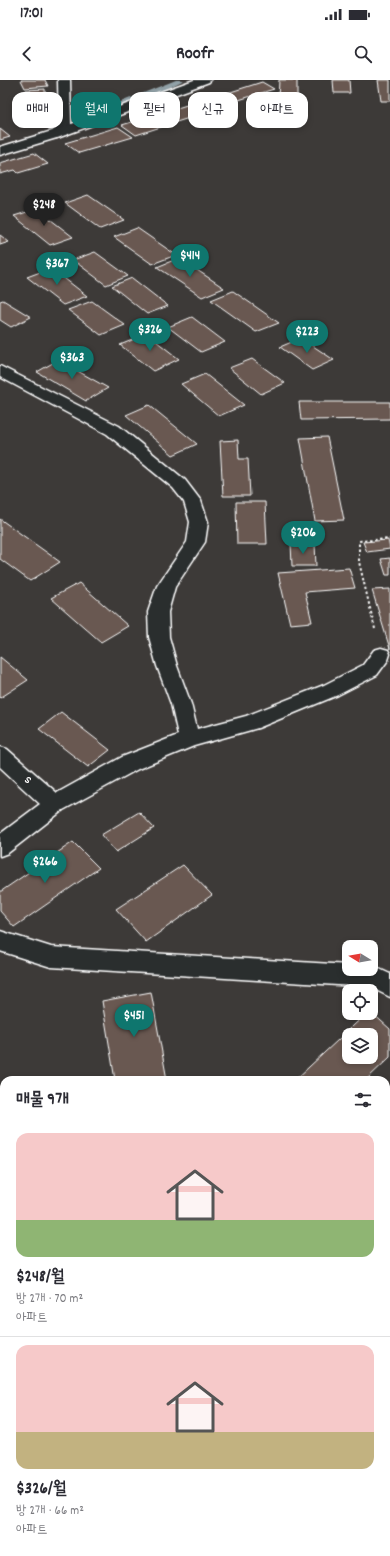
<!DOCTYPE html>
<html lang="ko">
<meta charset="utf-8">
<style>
body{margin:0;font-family:Dekko,"Poor Story",sans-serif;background:#f7f7f7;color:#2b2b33;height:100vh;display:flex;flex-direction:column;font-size:15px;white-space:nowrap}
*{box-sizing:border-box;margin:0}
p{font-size:13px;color:#7c7c81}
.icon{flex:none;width:22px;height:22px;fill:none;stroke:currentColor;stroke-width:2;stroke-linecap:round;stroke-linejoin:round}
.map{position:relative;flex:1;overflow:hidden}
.details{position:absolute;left:0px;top:996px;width:390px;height:480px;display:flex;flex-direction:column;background:#fff;border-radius:12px 12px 0 0;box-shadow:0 2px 6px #0003}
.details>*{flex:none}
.hud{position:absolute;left:12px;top:12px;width:366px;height:36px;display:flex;gap:8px}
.needle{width:26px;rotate:281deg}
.controls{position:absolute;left:342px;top:860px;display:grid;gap:8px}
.controls a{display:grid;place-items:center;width:36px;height:36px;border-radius:8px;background:#fff;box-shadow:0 2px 6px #0003;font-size:20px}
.price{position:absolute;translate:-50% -34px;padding:0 9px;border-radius:14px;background:#0f766e;color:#fff;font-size:13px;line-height:26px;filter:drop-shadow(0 1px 2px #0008)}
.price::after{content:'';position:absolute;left:50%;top:24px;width:12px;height:9px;margin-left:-6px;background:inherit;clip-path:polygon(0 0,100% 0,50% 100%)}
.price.on{background:#222;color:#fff}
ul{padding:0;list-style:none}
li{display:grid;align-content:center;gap:8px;height:212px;padding:0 16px}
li+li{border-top:1px solid #e1e1e2}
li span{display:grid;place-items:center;height:124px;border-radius:12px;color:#555}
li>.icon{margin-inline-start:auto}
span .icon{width:72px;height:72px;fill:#fffc;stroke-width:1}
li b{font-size:17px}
h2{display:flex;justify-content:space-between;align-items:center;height:48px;padding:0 16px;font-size:17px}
.chip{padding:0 14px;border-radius:12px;background:#fff;box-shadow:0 2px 6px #0003;font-size:14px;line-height:36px}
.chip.on{background:#0f766e;color:#fff}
.status{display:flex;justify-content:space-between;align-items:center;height:28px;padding:0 20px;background:#fff;direction:ltr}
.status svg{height:11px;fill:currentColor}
header{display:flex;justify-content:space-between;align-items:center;height:52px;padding:0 16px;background:#fff;font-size:18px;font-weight:700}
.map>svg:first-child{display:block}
</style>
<div class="status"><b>17:01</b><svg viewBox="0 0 49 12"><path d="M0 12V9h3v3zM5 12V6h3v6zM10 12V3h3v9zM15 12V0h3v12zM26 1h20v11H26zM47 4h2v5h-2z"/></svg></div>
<header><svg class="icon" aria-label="back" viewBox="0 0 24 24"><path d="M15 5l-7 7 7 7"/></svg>Roofr<svg class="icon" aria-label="search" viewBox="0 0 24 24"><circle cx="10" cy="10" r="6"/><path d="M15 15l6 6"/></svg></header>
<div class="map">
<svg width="390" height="1476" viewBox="0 0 390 1476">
<rect width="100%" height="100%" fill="#3d3a38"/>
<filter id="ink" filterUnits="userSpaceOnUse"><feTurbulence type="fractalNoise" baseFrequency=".025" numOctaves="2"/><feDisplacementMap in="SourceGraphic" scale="8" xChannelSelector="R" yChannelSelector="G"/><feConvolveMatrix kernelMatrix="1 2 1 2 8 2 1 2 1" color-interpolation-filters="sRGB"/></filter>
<g filter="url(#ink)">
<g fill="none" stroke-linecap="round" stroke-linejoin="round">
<!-- stream -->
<path fill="#91a1a7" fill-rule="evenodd" d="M176,0H184L164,10L98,34L93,33Z"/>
</g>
<!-- building -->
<path fill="#695851" stroke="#fff" fill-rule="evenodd" d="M21,0H45L48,6L25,8Z
M279,0H297V21L278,20Z
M333,0H349L350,13H334Z
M378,0H390V21H381Z
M262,2L274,9L229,23L218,16Z
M45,9L46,37L27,38L26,10Z
M218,16L233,25L205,33L190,24Z
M190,24L205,33L170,44L155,35Z
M155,35L170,44L136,55L122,45Z
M118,47L133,57L79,73L65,63Z
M0,49L10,57L0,60Z
M34,73L48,84L18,93L15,90L0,94V83Z
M88,115L124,140L100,149L65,123Z
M37,129L73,157L50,165L14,136Z
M137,148L176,175L152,184L114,157Z
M0,155L9,162L0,165Z
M95,172L128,196L106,205L73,180Z
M179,178L224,208L202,217L157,187Z
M51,188L87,216L63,225L27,197Z
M132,198L168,226L147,234L112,206Z
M233,211L279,243L256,252L211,220Z
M3,220L31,237L11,247L0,240V221Z
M92,221L125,245L101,255L68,230Z
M192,237L225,262L201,272L168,247Z
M147,254L179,279L153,291L120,265Z
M301,258L334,280L312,290L280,267Z
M252,279L285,303L261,314L229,288Z
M58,280L108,308L86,321L37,292Z
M205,294L244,325L219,336L181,304Z
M299,322H390V339L301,340Z
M149,325L197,364L173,375L126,335Z
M327,357L344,440L315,441L300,358Z
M238,360L239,379H248L250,416H223L220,361Z
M236,422H265L267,464H237Z
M0,439L60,482L30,501L0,479Z
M388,460L390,469L367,472L363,462Z
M291,463L315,464L316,486H292Z
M390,478V495H386L381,479Z
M349,488L355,508L305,512L312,542L290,544L278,493Z
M79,503L128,546L101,562L51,518Z
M390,509V569L372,510Z
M0,577L28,600L0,618Z
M61,632L110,670L88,687L39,649Z
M139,732L154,748L116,772L101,755Z
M73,762L99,788L14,847L0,831V812Z
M183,785L212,815L146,862L116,829Z
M151,912L167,1000H115L102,921Z
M371,932L390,949V977L366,1000H295L367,933ZM349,955H371V977H349Z
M0,1024L4,1028V1137L0,1133Z
M390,1090V1162L386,1166V1093Z
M4,1252V1272L0,1266V1255Z
M390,1301V1386L386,1390V1305Z
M4,1455V1472H110L106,1476H0V1459Z
M220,1472H304L301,1476H216Z"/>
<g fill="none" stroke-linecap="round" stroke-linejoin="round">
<!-- street casing -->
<g stroke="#fff" stroke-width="3">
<path id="street" d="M58,0H70L71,45L60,57L56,58L50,54L59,44Z
M0,286L119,346L185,400L201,421L208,442L205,462L175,507L168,532L169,557L177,586L191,624L197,649L246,636L324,605L363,585L374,570L381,568L388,570L390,574L388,580L377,595L338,615L258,648L194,666L138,689L63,730L8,773L0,776V754L40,724L0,687V667L7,669L57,713L122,677L178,655L171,624L157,586L149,557L148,532L157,506L187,462L190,442L184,422L173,408L107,354L0,297Z
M0,851L51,867L349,885V889H371V886H373L390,894V917L370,907L51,887L0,871Z"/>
</g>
<!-- secondary casing -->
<g stroke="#fff" stroke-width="3">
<path id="secondary" d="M194,0H211L209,2L60,57L0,75V67L52,51Z"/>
</g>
<!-- path-far1 -->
<path stroke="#fff" stroke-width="2" stroke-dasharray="2.5 2.5" stroke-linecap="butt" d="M375,549L359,482V461L390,459"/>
<!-- path -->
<path stroke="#fff" stroke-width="3" stroke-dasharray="4 4" stroke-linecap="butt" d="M0,1319L4,1323
M155,1472L158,1476"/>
<!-- street -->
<use href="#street" fill="#2a2d2e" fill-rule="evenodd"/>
<!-- secondary -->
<use href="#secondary" fill="#2a2d2e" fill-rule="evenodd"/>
</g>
</g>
<g text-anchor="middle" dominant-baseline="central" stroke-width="3.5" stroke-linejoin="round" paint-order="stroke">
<!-- street labels -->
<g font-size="14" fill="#fff" stroke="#2a2d2e">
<text transform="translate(28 700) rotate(42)">s</text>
</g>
</g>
</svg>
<div class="controls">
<a><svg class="needle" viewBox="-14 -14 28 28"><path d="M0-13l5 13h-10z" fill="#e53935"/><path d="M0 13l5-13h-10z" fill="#7c7c81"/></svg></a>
<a><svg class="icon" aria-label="locate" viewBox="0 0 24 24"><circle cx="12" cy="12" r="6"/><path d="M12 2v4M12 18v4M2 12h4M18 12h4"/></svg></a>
<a><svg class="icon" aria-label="layers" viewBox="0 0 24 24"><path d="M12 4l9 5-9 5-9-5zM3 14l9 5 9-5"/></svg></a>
</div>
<b class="price on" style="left:44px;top:147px">$248</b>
<b class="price" style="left:190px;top:198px">$414</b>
<b class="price" style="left:57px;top:206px">$367</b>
<b class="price" style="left:150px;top:272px">$326</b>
<b class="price" style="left:307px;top:274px">$223</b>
<b class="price" style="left:72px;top:300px">$363</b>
<b class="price" style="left:303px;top:475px">$206</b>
<b class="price" style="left:45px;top:804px">$266</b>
<b class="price" style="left:134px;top:958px">$451</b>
<div class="hud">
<a class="chip">매매</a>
<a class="chip on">월세</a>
<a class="chip">필터</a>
<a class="chip">신규</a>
<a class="chip">아파트</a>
</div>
<section class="details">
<h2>매물 9개<svg class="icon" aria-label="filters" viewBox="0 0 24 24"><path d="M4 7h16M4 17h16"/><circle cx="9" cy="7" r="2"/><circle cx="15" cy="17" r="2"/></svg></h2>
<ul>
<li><span style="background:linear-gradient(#f6c9c9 70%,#8fb573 0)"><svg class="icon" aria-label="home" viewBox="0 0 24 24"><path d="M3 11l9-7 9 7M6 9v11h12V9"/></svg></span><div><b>$248/월</b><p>방 2개 · 70 m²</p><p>아파트</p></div></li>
<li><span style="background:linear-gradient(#f6c9c9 70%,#c2b280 0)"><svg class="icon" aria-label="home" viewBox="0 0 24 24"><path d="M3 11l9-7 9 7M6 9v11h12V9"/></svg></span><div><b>$326/월</b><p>방 2개 · 66 m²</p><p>아파트</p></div></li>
</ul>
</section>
</div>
